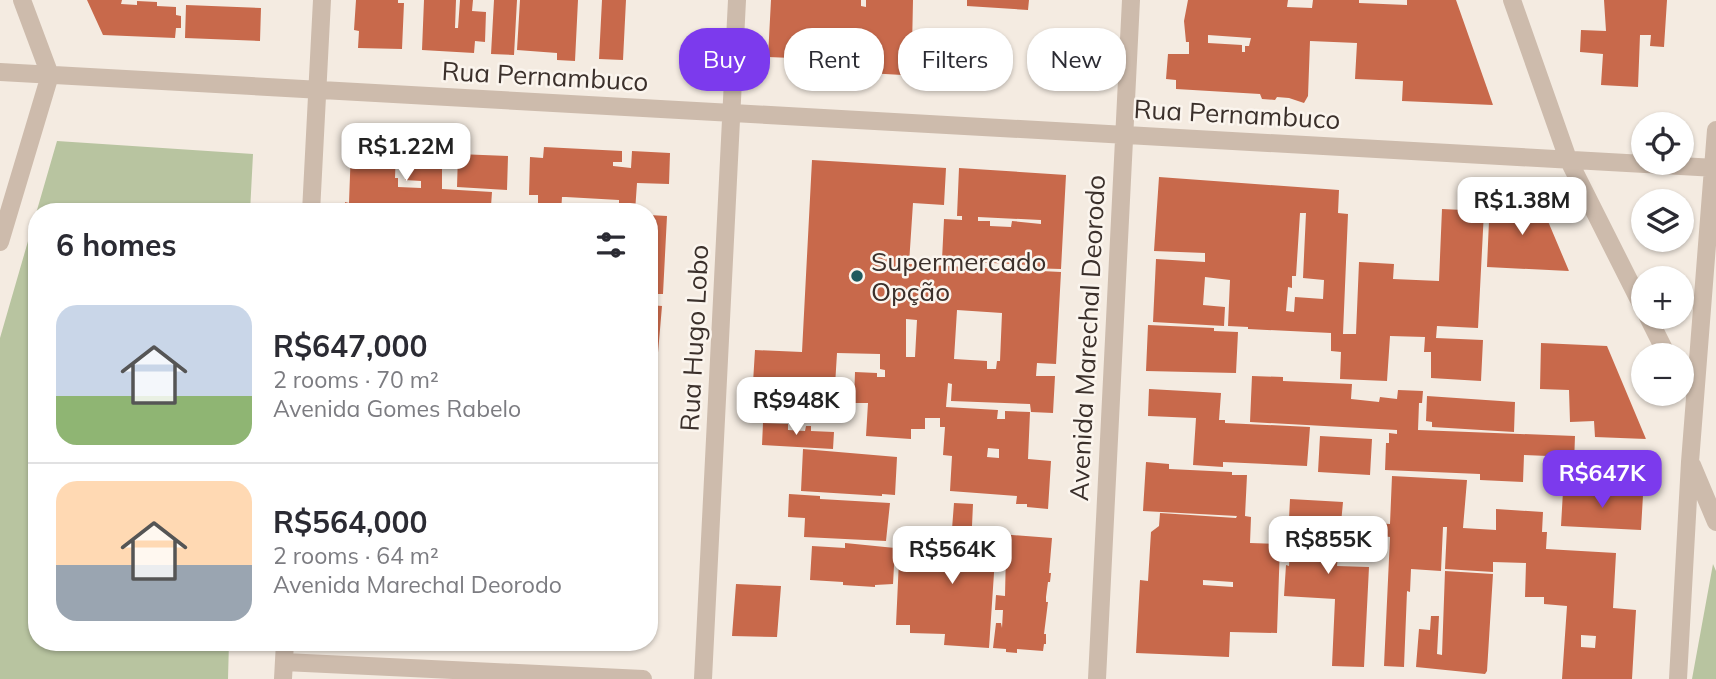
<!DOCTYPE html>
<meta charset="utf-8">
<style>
body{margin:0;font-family:Mulish,sans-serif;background:#f2f2f3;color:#2b2b33;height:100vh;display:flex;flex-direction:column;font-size:26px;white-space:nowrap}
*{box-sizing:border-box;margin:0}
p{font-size:23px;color:#7c7c81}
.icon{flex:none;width:38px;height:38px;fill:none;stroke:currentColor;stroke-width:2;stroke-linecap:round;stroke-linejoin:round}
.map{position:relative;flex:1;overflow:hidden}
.drawer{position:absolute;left:28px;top:203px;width:630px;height:448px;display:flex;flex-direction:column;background:#fff;border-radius:28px;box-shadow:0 2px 5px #0004}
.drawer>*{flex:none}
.guide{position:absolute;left:679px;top:28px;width:665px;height:63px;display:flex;gap:14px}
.buttons{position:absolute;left:1631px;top:112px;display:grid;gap:14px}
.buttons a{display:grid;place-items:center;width:63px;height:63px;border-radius:50%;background:#fff;box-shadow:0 2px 5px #0004;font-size:35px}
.price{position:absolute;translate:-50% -60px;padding:0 16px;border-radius:14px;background:#fff;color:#222;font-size:23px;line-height:46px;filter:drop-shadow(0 2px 4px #0008)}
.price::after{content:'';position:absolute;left:50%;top:42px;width:21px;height:16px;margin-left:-10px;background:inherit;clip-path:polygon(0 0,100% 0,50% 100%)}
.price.on{background:#7c3aed;color:#fff}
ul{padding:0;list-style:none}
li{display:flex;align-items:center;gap:21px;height:175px;padding:0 28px}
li+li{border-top:2px solid #e1e1e2}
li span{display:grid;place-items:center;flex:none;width:196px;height:140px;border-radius:21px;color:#555}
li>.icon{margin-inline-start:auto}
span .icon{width:84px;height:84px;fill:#fffc;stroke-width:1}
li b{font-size:30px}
h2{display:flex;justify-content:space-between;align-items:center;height:84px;padding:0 28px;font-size:30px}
.tag{padding:0 24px;border-radius:28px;background:#fff;box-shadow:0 2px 5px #0004;font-size:24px;line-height:63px}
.tag.on{background:#7c3aed;color:#fff}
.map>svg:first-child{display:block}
</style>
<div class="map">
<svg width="1716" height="679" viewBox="0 0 1716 679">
<rect width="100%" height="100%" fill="#f4ebe1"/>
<!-- green -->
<path fill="#b8c4a0" d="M57,141L253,154L250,212H37V642H229L228,679H0V338Z
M1713,564L1716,571V679H1692Z"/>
<!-- building -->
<path fill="#c8694b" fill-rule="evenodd" d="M87,0H122L121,4L137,5V1L157,2V6L176,7V15L181,16V28H176L175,38L103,35Z
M356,0H398V3H404L402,49L358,48L359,31L354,30Z
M424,0H456L455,28H458L460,0H473L472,11L486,12L485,42L475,41L474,53L422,50Z
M494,0H517L514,55L491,54Z
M520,0H578L575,61L557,60V53L517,50Z
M602,0H626L623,60L599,59Z
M771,0H861V6L866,7V0H913L912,48H921L920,76L815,70L816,59L768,57Z
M967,0H1029L1028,10L967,6Z
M1188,0H1288L1287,7L1312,8L1313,0H1359V3L1407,5V0H1456L1493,105L1402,101L1403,81L1355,79L1357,43L1310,41L1308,96L1304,103L1289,98L1277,97L1275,100L1262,99L1260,94L1176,89V80L1166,79L1168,54H1189V42H1186L1184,21ZM1208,35L1251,38L1249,46H1245V52H1242V45L1208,43Z
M1604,0H1667L1664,47L1650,46L1651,35H1640L1638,87L1601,85L1603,54L1580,52L1581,30L1606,31Z
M186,5L261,8L260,41L185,38Z
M406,140L422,141L423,147L442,145V189L492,192L491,206L497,207V212H453V206L418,204V212H345V202L349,203L351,148L396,150L395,178H398V187L421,188V181L405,180Z
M544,147L622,151V162H613V166L631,168L632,151L670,153L669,184L637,183L635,212H619V200L566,197H562L561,212H538V195H529L530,157L543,158Z
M458,154L508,156L507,190L457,187Z
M812,160L946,168L944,205L913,203L909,264L1061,272L1056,364L1037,363L1036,376H1055L1053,413L1031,412L1030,404L951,401L952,384L948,383L946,407L998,410L997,419H1005V411L1030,412L1028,459L1051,461L1048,509L1027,507V504H1016L1017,496L950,491L952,456L943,455L945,427H940V418H925V429H911V439L866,436L868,403H854L855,372L877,373V377H885V370L880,369V354L837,353L834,402L752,399L755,350L802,352ZM957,310L1002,313L1000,361H997L996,369H987V361L954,359ZM906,319L917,320L915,357H906ZM988,448L999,449V458L987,457Z
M959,168L1066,175L1061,269L1027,268V265L942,260L944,219L962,220V216H957ZM978,217L1041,220V224L1012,221L1011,227L990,226V221H978Z
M1159,177L1339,190L1338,213L1348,214L1343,334H1356L1359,262L1394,264L1393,279L1439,281L1442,209L1484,211L1478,328L1437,326L1436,338L1483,340L1481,381L1431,378V352H1424L1425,337L1390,336L1387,381L1340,379L1341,352L1331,351V333L1248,329V327L1228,326L1230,280L1205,277L1203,305L1225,307L1224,326L1153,322L1156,259L1205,262V253L1154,251ZM1300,213H1306L1303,278L1324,280L1323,299L1295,297L1294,312L1286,311L1288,287L1292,288V276H1296Z
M1490,198L1539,200L1569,271L1487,267Z
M649,215L667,216L663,294H649Z
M649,305L662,306L656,376H649Z
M1148,325L1214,328V331L1238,332L1236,373L1146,371Z
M1541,343L1607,346L1646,439L1595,437L1594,421L1570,422L1569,390L1540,389Z
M1252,376L1283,377V381L1352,384L1351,399L1379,402L1380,397L1397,399L1398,390L1423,391L1422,403H1419L1418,430L1575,436L1574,464L1548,463V456L1524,455L1523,482L1480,480V474L1385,470L1386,443H1389V433L1397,434V430L1250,422Z
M1149,389L1221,393L1219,420H1225V423L1310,427L1307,466L1223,462V467L1193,465L1196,418L1148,416Z
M1427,396L1515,402L1514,432L1432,427V422L1426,421Z
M763,423L788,424V430L805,431L806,426H811V431L834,432L833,449L762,445Z
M649,426L655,427L653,487H649Z
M1320,436L1372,439L1370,475L1318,472Z
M803,449L897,457L895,495L882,494V496L801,491Z
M1146,462L1169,464V469L1232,472V475H1247L1245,516L1251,517L1250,543L1280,544L1277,633L1230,632L1229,657L1136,653L1140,580L1148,581L1151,532L1159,526L1160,513L1236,518L1237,516L1143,511ZM1203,580L1233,582V587L1203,585Z
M1392,476L1467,480L1463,528L1496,530V509L1543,512L1542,532H1547L1546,549L1616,553L1613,608L1636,610L1632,679H1562L1567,606L1544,604V597H1525L1526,563L1493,562V572L1445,569L1447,527H1443L1441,571L1411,569L1410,592L1407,591L1404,667L1384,666L1390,537L1382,536L1381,548H1378L1377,556L1341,555L1342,521L1390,524ZM1581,635L1596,636L1595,648L1581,647Z
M1563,491L1643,495L1641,530L1561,526Z
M789,494L820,496V499L890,503L886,541L804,537L805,518L788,517Z
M1290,499L1343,502L1337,566L1369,567L1364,667L1332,666L1335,599L1284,596L1286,565L1289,566L1291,535L1287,534L1288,523L1301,525V519H1289Z
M954,503L973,504L972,526L997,528L989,648L944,645L945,634L910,633V625H896L899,560L934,562L935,555H950Z
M1000,534L1052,538L1049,573H1051L1050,582H1048L1046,597V602H1048L1044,634H1046V644H1044L1043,651L1017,649V653L1006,652V649L993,648L996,623H1001L1002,628L1003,610H995L996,595L1005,596L1006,551L999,550Z
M845,543L895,548L893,584L875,585V587L843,585V582L810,580L812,546L845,548Z
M1445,571L1493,574L1487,671L1485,674L1416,667L1419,629L1430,630L1431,616H1439L1437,654L1442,655Z
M736,584L781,586L777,637L732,636Z
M197,642H222V647L197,646Z"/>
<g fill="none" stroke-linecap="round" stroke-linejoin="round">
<!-- street -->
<path stroke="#cdbbac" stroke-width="18" d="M1512,0L1568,159L1643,308
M0,72L1716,168
M311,212L322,0
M0,242L50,75L22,0
M1648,317L1667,355
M1692,465L1716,522
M284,662L643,679
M283,679L285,642
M703,679L737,0
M1097,679L1131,0
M1678,679L1690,462L1716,130"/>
</g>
<!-- markers -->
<circle fill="#1f5a5e" stroke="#fbf5ee" stroke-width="2.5" cx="857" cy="276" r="7"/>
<g text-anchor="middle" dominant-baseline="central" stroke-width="5" stroke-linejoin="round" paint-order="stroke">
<!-- street labels -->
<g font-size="26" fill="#3b302b" stroke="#fbf5ee">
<text transform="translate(545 76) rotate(3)">Rua Pernambuco</text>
<text transform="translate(1237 114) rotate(3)">Rua Pernambuco</text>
<text transform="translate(694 338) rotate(-87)">Rua Hugo Lobo</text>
<text transform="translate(1087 338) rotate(-87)">Avenida Marechal Deorodo</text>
</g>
<!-- poi labels -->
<g font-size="26" fill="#3b302b" stroke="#fbf5ee" text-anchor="start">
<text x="871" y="261">Supermercado<tspan x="871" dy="30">Opção</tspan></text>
</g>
</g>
</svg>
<div class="buttons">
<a><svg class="icon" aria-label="locate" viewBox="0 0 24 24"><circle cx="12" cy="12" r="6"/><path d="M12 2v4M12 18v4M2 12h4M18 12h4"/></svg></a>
<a><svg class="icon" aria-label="layers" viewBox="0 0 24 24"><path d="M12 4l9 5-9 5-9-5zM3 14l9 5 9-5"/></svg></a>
<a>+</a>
<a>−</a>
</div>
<b class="price" style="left:406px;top:183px">R$1.22M</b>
<b class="price" style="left:1522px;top:237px">R$1.38M</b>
<b class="price" style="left:796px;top:437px">R$948K</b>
<b class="price on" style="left:1602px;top:510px">R$647K</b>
<b class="price" style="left:1328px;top:576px">R$855K</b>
<b class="price" style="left:952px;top:586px">R$564K</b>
<div class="guide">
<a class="tag on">Buy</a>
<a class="tag">Rent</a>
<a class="tag">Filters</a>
<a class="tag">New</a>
</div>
<section class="drawer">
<h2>6 homes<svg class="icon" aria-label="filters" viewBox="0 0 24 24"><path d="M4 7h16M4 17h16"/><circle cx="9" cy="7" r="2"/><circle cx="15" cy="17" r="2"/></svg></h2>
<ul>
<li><span style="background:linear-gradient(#c9d6e8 65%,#8fb573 0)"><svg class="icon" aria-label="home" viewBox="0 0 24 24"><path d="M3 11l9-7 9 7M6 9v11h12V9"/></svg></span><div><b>R$647,000</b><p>2 rooms · 70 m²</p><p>Avenida Gomes Rabelo</p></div></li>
<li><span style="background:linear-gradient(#ffd9b3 60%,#9aa5b1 0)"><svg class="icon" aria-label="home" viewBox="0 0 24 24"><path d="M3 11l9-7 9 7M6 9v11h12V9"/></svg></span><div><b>R$564,000</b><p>2 rooms · 64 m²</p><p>Avenida Marechal Deorodo</p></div></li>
</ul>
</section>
</div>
